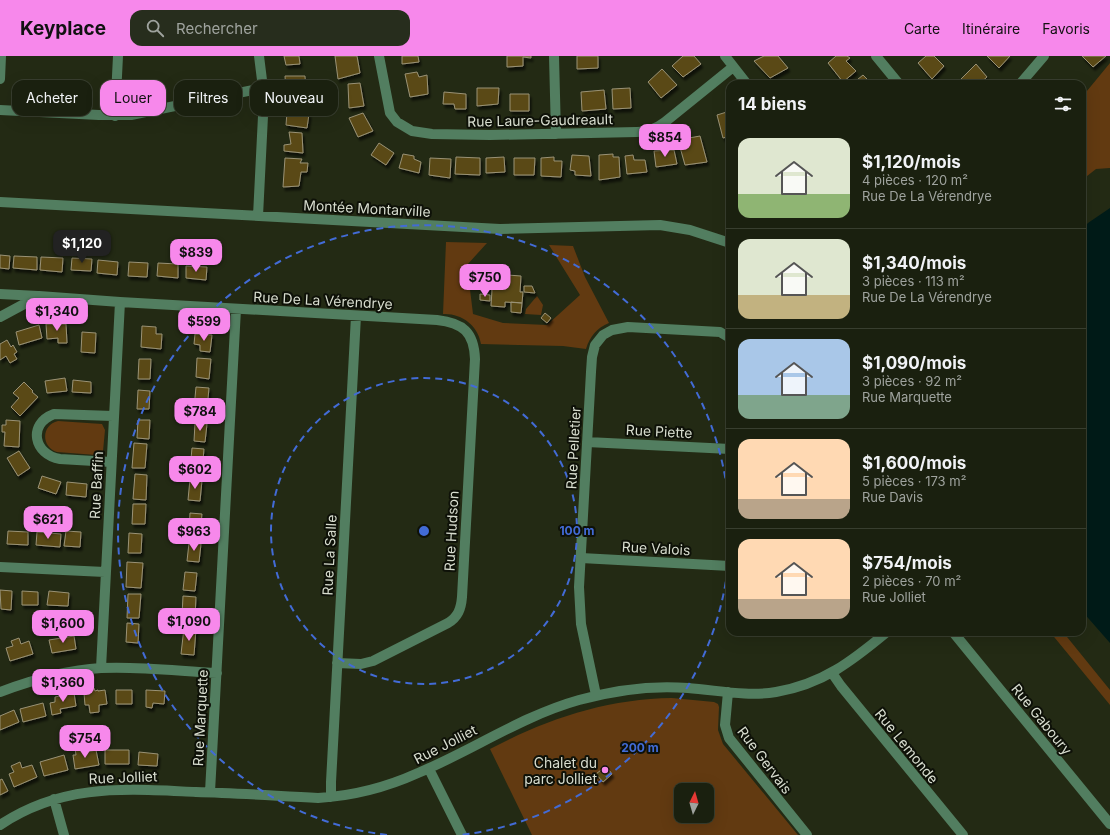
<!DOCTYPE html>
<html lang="fr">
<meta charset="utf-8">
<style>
body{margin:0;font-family:Inter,sans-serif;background:#272d1d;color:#f1f3f6;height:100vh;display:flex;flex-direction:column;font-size:15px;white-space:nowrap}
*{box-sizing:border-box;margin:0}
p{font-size:13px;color:#9fa39e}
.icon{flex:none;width:22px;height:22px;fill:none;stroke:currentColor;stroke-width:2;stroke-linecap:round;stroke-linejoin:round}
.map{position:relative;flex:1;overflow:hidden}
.sheet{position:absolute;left:726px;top:24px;width:360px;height:556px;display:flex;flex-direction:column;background:#1a200f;border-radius:12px;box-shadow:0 4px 16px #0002,0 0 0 1px #383e2f}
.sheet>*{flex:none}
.hud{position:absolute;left:12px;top:24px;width:380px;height:36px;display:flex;gap:8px}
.needle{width:26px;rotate:5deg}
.buttons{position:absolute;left:674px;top:727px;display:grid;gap:8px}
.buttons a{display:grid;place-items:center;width:40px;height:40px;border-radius:8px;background:#1a200f;box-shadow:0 4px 16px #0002,0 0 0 1px #383e2f;font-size:20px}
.price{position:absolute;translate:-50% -34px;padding:0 9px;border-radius:8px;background:#f788eb;color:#111;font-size:13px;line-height:26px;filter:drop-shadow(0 1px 2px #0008)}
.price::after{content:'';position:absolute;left:50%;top:24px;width:12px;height:9px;margin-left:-6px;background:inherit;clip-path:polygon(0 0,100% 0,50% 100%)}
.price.current{background:#222;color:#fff}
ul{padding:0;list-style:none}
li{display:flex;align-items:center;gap:12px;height:100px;padding:0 12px}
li+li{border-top:1px solid #383e2f}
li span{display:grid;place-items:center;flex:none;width:112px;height:80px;border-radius:12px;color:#555}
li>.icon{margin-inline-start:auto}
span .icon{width:48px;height:48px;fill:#fffc;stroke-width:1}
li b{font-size:17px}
h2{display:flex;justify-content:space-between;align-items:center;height:48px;padding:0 12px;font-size:17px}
.chip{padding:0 14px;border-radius:12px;background:#1a200f;box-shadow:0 4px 16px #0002,0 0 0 1px #383e2f;font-size:14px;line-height:36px}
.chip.current{background:#f788eb;color:#111}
header{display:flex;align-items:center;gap:24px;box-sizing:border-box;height:56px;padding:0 20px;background:#f788eb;color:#111}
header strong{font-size:19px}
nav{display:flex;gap:22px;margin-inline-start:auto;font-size:14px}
.search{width:280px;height:36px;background:#272d1d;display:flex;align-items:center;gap:10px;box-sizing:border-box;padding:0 14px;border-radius:12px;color:#9fa39e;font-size:15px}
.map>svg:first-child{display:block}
</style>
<header>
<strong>Keyplace</strong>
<div class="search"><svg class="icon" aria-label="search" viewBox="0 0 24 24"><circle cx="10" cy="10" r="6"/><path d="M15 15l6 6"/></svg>Rechercher</div>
<nav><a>Carte</a><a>Itinéraire</a><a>Favoris</a></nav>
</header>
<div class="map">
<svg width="1110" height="779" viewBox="0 0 1110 779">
<defs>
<filter id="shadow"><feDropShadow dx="2" dy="3.5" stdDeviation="1" flood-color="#0009"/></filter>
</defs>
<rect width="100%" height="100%" fill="#232a14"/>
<!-- green -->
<path fill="#623a11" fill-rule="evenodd" d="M1110,7V112L1096,113L1082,124V41Z
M446,186L487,187L467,209L473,258L503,267L547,269L580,239L549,189L573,190L585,221L609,267C597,272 590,280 586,293L563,290L481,288C478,269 461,257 443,258Z
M537,240L543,249L541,259L525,258L526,253Z
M58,365L102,368L105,374L103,395L100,398L96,399L57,396C41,391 41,369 58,365Z
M1050,576H1063L1110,634V649Z
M672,642L714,646L718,648L719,651L718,674L723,688L798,779H532L490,693C547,663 606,643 672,642ZM681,734H707V760H681Z"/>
<!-- water -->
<path fill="#001b18" d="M1110,152V587L1082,555V174L1088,167Z"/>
<!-- building -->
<path fill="#5a4a14" stroke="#9a9276" filter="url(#shadow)" d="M284,0H299L300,8L286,9Z
M335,0H357L360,17L338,23Z
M402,0H418L419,6L402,8Z
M507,0H531V2L523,1V10L507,11Z
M577,0H598V12L577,13Z
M683,0H694L701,8L683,21L672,10Z
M764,0H778L788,12L770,22L754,5Z
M836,0H847L850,2L846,5L856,15L843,26L828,7Z
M926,0H934L944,10L932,23L918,7Z
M987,0H1010L999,12Z
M1082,0H1106L1093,11Z
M976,8L987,21L979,28H963L960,24Z
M662,13L677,29L661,42L648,26Z
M417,16L419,21L427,19L428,38L410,41L405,18Z
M863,19L872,28H852Z
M285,20H305L306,37H286Z
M360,27L364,50L349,52L348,28Z
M477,32H499L498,48L477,50Z
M630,32L631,52L613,53L612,33Z
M604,34L606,53L582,55L581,36Z
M444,36L466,38V53H455L454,48H443Z
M510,38H529V55H510Z
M730,55V80L723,82L717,59Z
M287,56L309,58L307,72L286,69Z
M363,57L373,75L358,81L349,62Z
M289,76L302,77L303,97L284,95V89L291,88Z
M700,80L707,106L685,109L678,84Z
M379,87L394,97L386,109L371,99Z
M674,94L677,108L656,111L654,95Z
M403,98L414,100V103L421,106L419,117L399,112Z
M613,98V101H619L620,121L599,124V99Z
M572,99L589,100L591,120L575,119V115L570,114Z
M633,99L634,104H645L647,116L627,118L625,100Z
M456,101L480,102V119L455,118Z
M504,101L505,116L486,117V102Z
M554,101V105H562L561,121L541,120V102Z
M285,102L302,103L300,107H308L307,116H301L299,130L283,131Z
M430,102L451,103L450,122L429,119Z
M514,102H535L534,119H514Z
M0,199L10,200L9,213L0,212Z
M14,200L37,201V214L13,212Z
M41,201L63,202L62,216L40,214Z
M72,202L92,203L91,215L71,214Z
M98,204L118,206L117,219L97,217Z
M129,206L148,207L147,221L128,220Z
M158,207L178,208V222L157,220Z
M186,210L207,211L206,224L186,222Z
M494,212L507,213V219L521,220L520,236H523L522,247L505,246V251L491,250L492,234L490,233L491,217H493Z
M483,223H489V232H482Z
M524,230H532L535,237L524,236Z
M480,238L490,239V245L480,244Z
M511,246L522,247L521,257L511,256Z
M545,257L551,262L547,267L541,262Z
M46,268H66L67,287H58V282L47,283Z
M39,269L42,282L19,289L16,276Z
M142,270L156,271V278H162L161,293L141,291Z
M82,276L96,277L95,297L81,296Z
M195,278L212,279L210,296L200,295V289L194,288Z
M7,284L11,291L13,289L17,296L14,298L17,303L10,307L6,300L0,304V288Z
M197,302L211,303L209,323L196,321Z
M139,303H151L150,323H138Z
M65,322L67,335L47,337L45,325Z
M73,324L91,326V337L72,336Z
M24,326L33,335L32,336L38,341L20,360L11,351L19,342L13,337Z
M196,331L209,332L207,353L194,352Z
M138,334L150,335L149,353H137Z
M6,364L20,365L19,391L4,390L5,376H2V369H6Z
M138,364H150L149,383L137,382Z
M195,367L207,368L205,386L194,385Z
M134,387L147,388L145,412H132Z
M192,392L204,393L202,415L190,414Z
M19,395L30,412L18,420L7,402Z
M135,418L147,419L146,444L133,443Z
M42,420L61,426L56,438L38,432Z
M190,423L202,424L200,445L188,444Z
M67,426L87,428L86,441L66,439Z
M133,448H146L145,468H132Z
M190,457L202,458L200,476L189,475Z
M8,475L28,476V489L7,488Z
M66,475L81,476L80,491L64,490Z
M37,476L61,478L60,491L36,489Z
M129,477L142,478L141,497H128Z
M189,487L201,488L199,506L187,505Z
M127,506L143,507L141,532L126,531Z
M185,516L197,517L195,535L183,534Z
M0,534L12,535L11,554L1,553Z
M22,535L38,536V549H22Z
M49,535L69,537L68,550L47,549Z
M128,538H141L139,562H127Z
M183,540L196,541L195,561L182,560Z
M127,567L139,568L138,587L126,586Z
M184,572L196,573L194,599L181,598Z
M74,580L76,593L52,597L49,584Z
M19,582L21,588L29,585L33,598L10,605L6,592L13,590L11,585Z
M94,632L95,635L98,634V635L105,634L107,648L99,649V656L90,657L89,649H85L84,637L88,636L87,633Z
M116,634H132V648H116Z
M146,634L165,635L164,648L153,647L152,652L146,651Z
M74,637L76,650L60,653L61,657L52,659L50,647L55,646V641Z
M43,647L46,660L23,666L20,653Z
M14,654L19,666L0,674V660Z
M82,691L83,697L96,694L99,709L75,713L73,699H76L75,692Z
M105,694H129V708H105Z
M139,696L158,698L157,710L138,709Z
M64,699L68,714L44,720L40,706Z
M20,706L22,712L32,709L37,721L14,731L9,718L14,716L11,710Z
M606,710L612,718L603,726L596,718Z
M2,723L8,735L0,739V724Z"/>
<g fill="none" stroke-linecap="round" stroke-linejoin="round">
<!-- minor -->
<path stroke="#527e60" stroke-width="10" d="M379,0L390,57L397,66L412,75L432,78L490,79L637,76C648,76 656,73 665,66L733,11
M554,0L556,78
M725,0L747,28
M876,0L899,28
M0,23L1,0
M1020,28L1044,0
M0,54L99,59H131L263,32
M115,60L118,0
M0,146L500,173L660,169L690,174L730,187
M258,160L264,40L259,0
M0,238L38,240
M0,261L39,240L120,246L437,264C463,267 474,276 475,303L462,541C461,553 458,561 448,567L373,605L361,608L337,607
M587,386L730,393
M111,406L60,403C34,399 27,368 54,358L113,360
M581,502L730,510
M0,511L105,516
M953,576L1110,768
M101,612L120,246
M832,617L841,630L963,779
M0,636C32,624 67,614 101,612C139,610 178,615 217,617
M728,636L725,669L729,682L807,779
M596,639L581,568L579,531L591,316L592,301L595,289L603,279L612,274L628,271L720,276L730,282
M429,713L462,779
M210,736L236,253
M331,741V726L356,260
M54,743L64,779
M0,769C63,727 125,733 196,736C237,737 277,740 318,742C352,740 387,731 418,717C473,694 522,660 579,644C615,634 651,629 688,632C717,634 746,641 776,636C823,628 852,605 887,576"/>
</g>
<!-- distance rings -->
<g fill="none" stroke="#426bd6" stroke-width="2" stroke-dasharray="7 5">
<circle cx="424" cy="475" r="153"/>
<path d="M730 478A306 306 0 0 1 461 779M387 779A306 306 0 1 1 730 472"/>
</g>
<!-- markers -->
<circle fill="#f788eb" stroke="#0e1108" stroke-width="1.5" cx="605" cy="714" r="4"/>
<g text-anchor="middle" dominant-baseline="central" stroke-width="4" stroke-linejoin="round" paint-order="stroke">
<!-- street labels -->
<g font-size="14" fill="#d8ddcf" stroke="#0e1108">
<text transform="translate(540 64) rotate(-1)">Rue Laure-Gaudreault</text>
<text transform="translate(367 152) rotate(3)">Montée Montarville</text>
<text transform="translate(323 244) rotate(3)">Rue De La Vérendrye</text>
<text transform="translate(659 375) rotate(3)">Rue Piette</text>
<text transform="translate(573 392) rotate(-87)">Rue Pelletier</text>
<text transform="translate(96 429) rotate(-87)">Rue Baffin</text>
<text transform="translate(451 475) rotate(-87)">Rue Hudson</text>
<text transform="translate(656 492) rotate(3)">Rue Valois</text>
<text transform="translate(329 499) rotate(-87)">Rue La Salle</text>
<text transform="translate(200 662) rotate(-87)">Rue Marquette</text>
<text transform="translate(1042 663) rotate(51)">Rue Gaboury</text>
<text transform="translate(445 688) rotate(-27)">Rue Jolliet</text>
<text transform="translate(907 690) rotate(51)">Rue Lemonde</text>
<text transform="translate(765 704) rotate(53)">Rue Gervais</text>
<text transform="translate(123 721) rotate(-2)">Rue Jolliet</text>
</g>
<!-- poi labels -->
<g font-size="14" fill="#d8ddcf" stroke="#0e1108" text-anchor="end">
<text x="597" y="706">Chalet du<tspan x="597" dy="16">parc Jolliet</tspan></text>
</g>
</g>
<circle cx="424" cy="475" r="6" fill="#426bd6" stroke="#0e1108" stroke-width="2"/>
<g font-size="12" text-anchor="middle" font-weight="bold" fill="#426bd6" stroke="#0e1108" stroke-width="4" stroke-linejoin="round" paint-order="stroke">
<text x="577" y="479">100 m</text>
<text x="640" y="696">200 m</text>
</g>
</svg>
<div class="buttons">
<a><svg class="needle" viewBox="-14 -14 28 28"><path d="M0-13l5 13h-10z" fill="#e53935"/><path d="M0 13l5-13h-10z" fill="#9fa39e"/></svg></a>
</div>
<b class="price" style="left:665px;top:102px">$854</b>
<b class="price current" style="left:82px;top:208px">$1,120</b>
<b class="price" style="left:196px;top:217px">$839</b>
<b class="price" style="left:485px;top:242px">$750</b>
<b class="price" style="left:57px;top:276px">$1,340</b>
<b class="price" style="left:204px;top:286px">$599</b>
<b class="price" style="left:200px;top:376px">$784</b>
<b class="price" style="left:195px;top:434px">$602</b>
<b class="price" style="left:48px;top:484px">$621</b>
<b class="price" style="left:194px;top:496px">$963</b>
<b class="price" style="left:189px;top:586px">$1,090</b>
<b class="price" style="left:63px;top:588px">$1,600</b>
<b class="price" style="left:63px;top:647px">$1,360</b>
<b class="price" style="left:85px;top:703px">$754</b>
<div class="hud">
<a class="chip">Acheter</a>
<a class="chip current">Louer</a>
<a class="chip">Filtres</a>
<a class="chip">Nouveau</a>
</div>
<section class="sheet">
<h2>14 biens<svg class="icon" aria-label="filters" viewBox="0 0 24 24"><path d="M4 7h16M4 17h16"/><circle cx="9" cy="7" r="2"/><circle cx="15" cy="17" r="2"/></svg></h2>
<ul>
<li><span style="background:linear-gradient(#dfe7d0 70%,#8fb573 0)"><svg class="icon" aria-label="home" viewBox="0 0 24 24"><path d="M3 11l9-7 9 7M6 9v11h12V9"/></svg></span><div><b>$1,120/mois</b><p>4 pièces · 120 m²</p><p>Rue De La Vérendrye</p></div></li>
<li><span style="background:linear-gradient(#dfe7d0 70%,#c2b280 0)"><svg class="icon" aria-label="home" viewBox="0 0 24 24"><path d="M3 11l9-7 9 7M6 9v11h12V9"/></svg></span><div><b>$1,340/mois</b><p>3 pièces · 113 m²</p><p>Rue De La Vérendrye</p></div></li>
<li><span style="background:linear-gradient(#a9c7e8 70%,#7fa58c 0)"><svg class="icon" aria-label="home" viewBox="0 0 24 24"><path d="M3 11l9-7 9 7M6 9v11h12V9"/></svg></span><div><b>$1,090/mois</b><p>3 pièces · 92 m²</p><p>Rue Marquette</p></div></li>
<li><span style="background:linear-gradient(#ffd9b3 75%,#b9a48a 0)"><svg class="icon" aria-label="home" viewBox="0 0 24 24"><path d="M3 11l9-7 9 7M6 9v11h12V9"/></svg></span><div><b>$1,600/mois</b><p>5 pièces · 173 m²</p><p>Rue Davis</p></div></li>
<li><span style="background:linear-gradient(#ffd9b3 75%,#b9a48a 0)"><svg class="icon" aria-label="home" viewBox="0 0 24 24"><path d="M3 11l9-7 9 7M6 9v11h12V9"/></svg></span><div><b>$754/mois</b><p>2 pièces · 70 m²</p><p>Rue Jolliet</p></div></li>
</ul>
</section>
</div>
